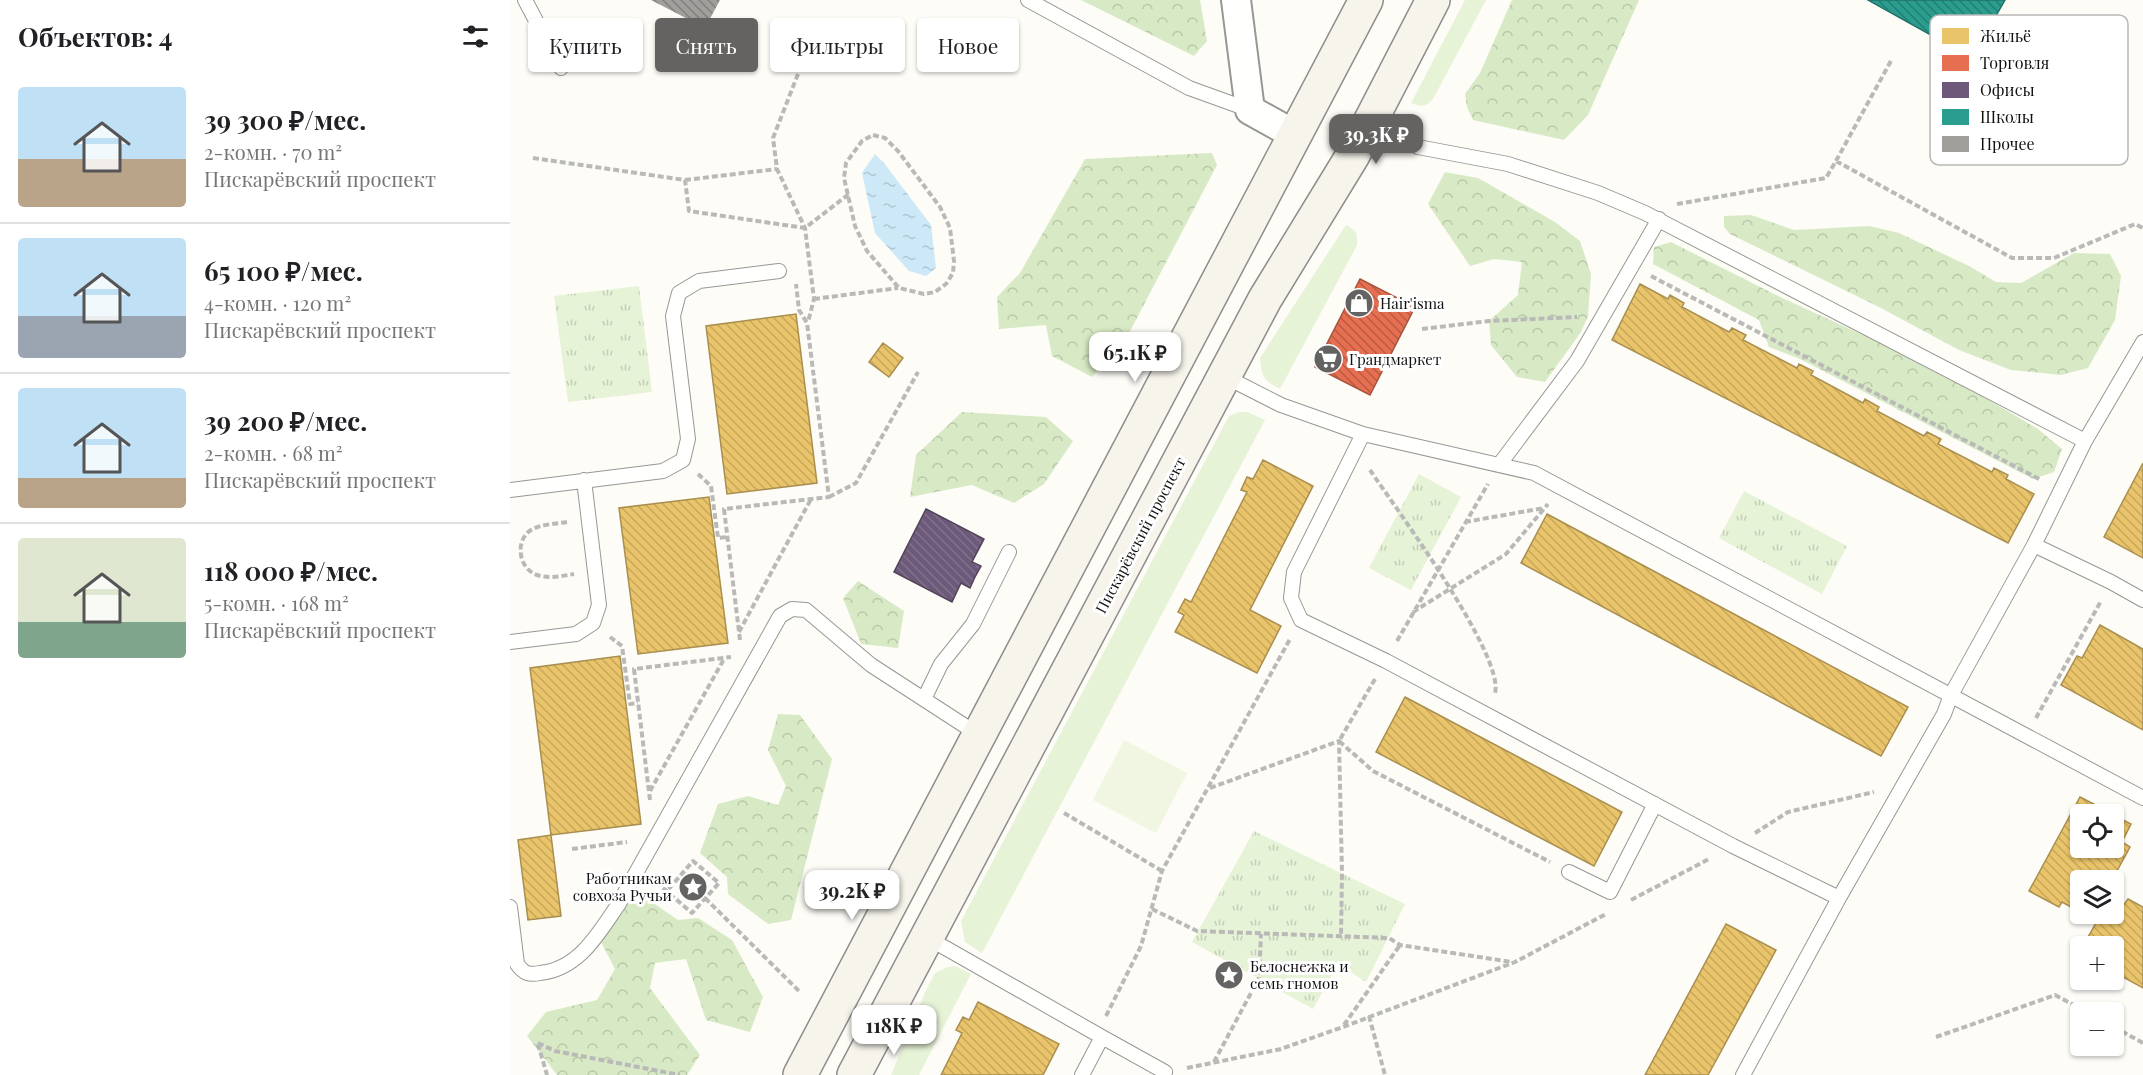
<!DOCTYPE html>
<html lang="ru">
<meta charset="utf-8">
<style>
body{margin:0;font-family:"Playfair Display",serif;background:#f6f6f6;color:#202124;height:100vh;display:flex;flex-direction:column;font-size:22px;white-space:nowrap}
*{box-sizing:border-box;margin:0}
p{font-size:20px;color:#757577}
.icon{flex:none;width:33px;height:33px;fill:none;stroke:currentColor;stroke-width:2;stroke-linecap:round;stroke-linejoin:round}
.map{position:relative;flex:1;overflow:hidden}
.drawer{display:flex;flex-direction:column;background:#fff;width:510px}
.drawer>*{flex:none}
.hud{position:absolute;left:18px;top:18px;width:570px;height:54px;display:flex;gap:12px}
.fabs{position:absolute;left:1560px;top:804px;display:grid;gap:12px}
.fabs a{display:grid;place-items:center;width:54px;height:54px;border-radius:6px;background:#fff;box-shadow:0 2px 4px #0004;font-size:30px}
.price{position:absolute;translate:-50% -51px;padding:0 14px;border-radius:12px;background:#fff;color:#222;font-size:20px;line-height:39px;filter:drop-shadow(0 2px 3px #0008)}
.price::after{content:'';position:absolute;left:50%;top:36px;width:18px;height:14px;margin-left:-9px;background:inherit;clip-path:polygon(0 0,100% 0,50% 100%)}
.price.selected{background:#646362;color:#fff}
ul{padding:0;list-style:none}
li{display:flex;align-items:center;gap:18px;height:150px;padding:0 18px}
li+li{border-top:2px solid #e0e0e0}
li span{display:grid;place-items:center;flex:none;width:168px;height:120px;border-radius:6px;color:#555}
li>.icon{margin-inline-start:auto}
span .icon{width:72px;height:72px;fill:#fffc;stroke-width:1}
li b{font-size:26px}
h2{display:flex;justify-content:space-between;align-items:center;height:72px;padding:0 18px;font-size:26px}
.pill{padding:0 21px;border-radius:6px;background:#fff;box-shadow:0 2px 4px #0004;font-size:21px;line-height:54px}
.pill.selected{background:#646362;color:#fff}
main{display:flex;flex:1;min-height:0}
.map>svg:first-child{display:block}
</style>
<main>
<section class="drawer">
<h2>Объектов: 4<svg class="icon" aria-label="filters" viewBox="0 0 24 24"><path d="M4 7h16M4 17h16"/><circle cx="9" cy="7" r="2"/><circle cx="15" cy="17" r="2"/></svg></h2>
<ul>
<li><span style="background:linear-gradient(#bfe0f5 60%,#b9a48a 0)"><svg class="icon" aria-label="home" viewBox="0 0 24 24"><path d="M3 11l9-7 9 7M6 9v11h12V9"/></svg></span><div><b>39 300 ₽/мес.</b><p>2-комн. · 70 m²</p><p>Пискарёвский проспект</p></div></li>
<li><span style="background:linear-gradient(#bfe0f5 65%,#9aa5b1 0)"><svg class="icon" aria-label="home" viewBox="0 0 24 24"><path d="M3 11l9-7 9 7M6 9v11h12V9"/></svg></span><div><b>65 100 ₽/мес.</b><p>4-комн. · 120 m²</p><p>Пискарёвский проспект</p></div></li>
<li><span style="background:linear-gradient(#bfe0f5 75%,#b9a48a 0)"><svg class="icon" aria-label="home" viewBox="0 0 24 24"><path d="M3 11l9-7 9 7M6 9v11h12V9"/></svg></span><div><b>39 200 ₽/мес.</b><p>2-комн. · 68 m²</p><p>Пискарёвский проспект</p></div></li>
<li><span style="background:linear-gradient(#dfe7d0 70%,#7fa58c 0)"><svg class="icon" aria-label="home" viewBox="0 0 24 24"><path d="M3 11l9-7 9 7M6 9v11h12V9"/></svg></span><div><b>118 000 ₽/мес.</b><p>5-комн. · 168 m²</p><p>Пискарёвский проспект</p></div></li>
</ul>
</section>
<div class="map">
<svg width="1633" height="1075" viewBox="0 0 1633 1075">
<defs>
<pattern id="forest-crowns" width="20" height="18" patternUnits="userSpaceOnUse" patternTransform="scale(1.5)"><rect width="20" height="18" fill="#d8eac5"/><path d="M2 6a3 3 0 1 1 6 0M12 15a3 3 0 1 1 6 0" fill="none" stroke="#b8c8a8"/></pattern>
<pattern id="park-tufts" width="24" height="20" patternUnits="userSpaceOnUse" patternTransform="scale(1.5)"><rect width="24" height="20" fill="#e7f3d7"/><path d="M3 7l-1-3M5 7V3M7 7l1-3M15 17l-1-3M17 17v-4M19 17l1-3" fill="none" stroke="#c5cfb8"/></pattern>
<pattern id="water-ripples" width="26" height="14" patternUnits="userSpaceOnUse" patternTransform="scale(1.5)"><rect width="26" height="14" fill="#cde8f7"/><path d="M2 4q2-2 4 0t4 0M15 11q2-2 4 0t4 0" fill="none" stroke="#afc6d3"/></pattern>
<pattern id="homes-back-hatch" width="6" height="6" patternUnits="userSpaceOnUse" patternTransform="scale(1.5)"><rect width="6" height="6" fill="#e9c46a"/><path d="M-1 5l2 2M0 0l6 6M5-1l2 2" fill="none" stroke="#c7a75b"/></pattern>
<pattern id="shops-back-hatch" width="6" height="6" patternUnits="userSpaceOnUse" patternTransform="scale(1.5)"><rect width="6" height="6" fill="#e76f51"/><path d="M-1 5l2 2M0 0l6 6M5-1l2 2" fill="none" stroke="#ba5a42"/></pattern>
<pattern id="offices-back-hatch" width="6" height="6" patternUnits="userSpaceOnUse" patternTransform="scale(1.5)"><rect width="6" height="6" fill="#6d597a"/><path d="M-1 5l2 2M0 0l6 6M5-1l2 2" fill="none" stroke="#80718a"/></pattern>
<pattern id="schools-back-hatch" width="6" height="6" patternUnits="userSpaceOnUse" patternTransform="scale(1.5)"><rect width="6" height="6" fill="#2a9d8f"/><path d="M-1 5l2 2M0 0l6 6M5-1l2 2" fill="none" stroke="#237f73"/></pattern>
<pattern id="building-back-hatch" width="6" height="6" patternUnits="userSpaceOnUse" patternTransform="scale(1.5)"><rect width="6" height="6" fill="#a19f9c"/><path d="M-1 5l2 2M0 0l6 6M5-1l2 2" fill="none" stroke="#82807e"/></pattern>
</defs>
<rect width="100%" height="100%" fill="#fdfcf7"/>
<!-- grass -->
<path fill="#e7f3d7" d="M955,0H976L923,99C916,107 911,107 901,103Z
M836,225C846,230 848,234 847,245L770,389C753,380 752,377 750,358Z
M729,412H737L755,420L472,953L455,942L451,921L719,416Z
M445,966L461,974L409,1075H381L416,990L425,973L438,967Z"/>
<!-- forest -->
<path fill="url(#forest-crowns)" d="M571,0H690L697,41L684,56Z
M1002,0H1129L1078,115L1054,140L963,120L957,107L955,94L970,73Z
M702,153L707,165L618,335L582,377L542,356L536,325L489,329L487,297L510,273L575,159Z
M935,172L968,178L1045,222L1070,241L1081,274L1078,316L1071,332L1035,382L1007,377L981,345L979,321L1008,295L1012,262L984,259L960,266L918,204Z
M1241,215L1284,230L1359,226L1389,233L1459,266L1486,282L1511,283L1564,253L1600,254L1611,276L1605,320L1578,368L1551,375L1501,370L1449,350L1371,308L1220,234L1214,227V216Z
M1161,242L1266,295L1425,368L1528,429L1552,449L1544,472L1523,479L1290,359L1259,347L1249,320L1143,264L1144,247Z
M452,412L536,417L563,441L534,484L504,503L462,485L400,497L406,455Z
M348,581L394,611L388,648L351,644L333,598Z
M268,714L290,715L322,759L281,920L258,924L218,894L217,877L190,853L208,804L238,796L268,805L276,786L258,750Z
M139,900L168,920L188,918L222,940L253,997L240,1032L196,1020L176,959L145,963L140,988L190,1055L177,1075H47L17,1036L36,1012L87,1000L105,969L90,940L113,902Z"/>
<!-- park -->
<path fill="url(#park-tufts)" d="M129,286L142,392L58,402L44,296Z
M909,474L951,497L901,590L859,568Z
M1234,491L1337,546L1312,594L1209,538Z
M744,831L895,904L856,982L828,964L803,1009L682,942Z"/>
<!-- pitch -->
<path fill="#f0f6e1" d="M614,740L677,773L646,833L583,800Z"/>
<!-- water -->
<path fill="url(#water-ripples)" d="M365,154L374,163L421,225L426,268L416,276L399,271L365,233L352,173Z"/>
<!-- homes -->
<path fill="url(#homes-back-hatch)" stroke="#a88e4f" stroke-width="1.5" d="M1130,284L1158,299L1160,295L1174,303L1172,307L1219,332L1222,328L1236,335L1233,340L1287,368L1289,364L1303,371L1301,375L1353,403L1355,399L1369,407L1367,411L1414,436L1417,432L1431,439L1428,444L1482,472L1484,468L1498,475L1496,479L1524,494L1498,543L1102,340Z
M286,314L307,483L217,494L196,326Z
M373,343L393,358L379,377L359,362Z
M753,460L803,486L740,610L771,626L747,673L665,632L674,615L668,612L675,599L681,602L737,492L731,490L737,477L743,479Z
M1633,463V558L1594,537Z
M199,497L218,643L128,654L109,508Z
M1037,514L1398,707L1371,756L1011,563Z
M1590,625L1633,649V730L1551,685L1567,656L1572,658Z
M110,656L131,824L41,835L20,668Z
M895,697L1112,812L1084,866L866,752Z
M1570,797L1603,814H1570V848H1604V815L1621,824L1612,842L1620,847L1602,880H1570V912L1552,902L1549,907L1519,891Z
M41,835L51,916L18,920L8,840Z
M1618,899L1633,907V988L1604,972V946H1573L1587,921L1573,914H1604V901L1613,906Z
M1216,924L1266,950L1208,1057L1198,1075H1135Z
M468,1002L549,1044L533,1075H431L452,1033L446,1030L453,1017L459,1020Z"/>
<!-- shops -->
<path fill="url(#shops-back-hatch)" stroke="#a7533e" stroke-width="1.5" d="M850,279L905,307L860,395L805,367Z"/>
<!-- offices -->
<path fill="url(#offices-back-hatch)" stroke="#51435a" stroke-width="1.5" d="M416,509L474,539L462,562L471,566L465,577L460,588L451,583L442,602L384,572Z"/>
<!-- schools -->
<path fill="url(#schools-back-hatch)" stroke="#227369" stroke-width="1.5" d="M1358,0H1495L1462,58Z"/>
<!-- building -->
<path fill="url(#building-back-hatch)" d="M141,0H210L195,28Z"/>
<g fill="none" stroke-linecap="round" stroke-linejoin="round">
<!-- lane casing -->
<g stroke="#979795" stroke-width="16">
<path id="lane" d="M15,0L51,68
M518,0L679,88L740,110
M908,147L998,164L1088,193L1135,213L1575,441
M714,376L771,405L853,434L1024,473L1633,798
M853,434L784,572L781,598L791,620L876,661L1223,846L1329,898
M989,465L1067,361L1149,219
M0,490L153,471L173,460L178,439L163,316L169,293L189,281L269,271
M1524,545L1601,582L1633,600
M0,642L66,634L83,623L89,605L74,480
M414,699L431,664L463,624L499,552
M1059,872L1100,892L1145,804
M0,907L7,964C14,974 19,975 30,973C69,969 88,934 108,905L270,616L282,609L296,610L361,665L469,735
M418,938L592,1037L572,1075
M592,1037L655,1072L654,1075
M1233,1075L1329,898L1434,714L1441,695L1524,545L1575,441L1633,342"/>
</g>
<!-- street casing -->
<g stroke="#979795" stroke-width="32">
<path id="street" d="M726,0L740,110L785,135"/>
</g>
<!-- secondary casing -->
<g stroke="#8e8d8b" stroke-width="36">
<path id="secondary" d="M290,1075L856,0
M344,1075L755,299L843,155L923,0"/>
</g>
<!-- path -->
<path stroke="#b9b9b8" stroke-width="4" stroke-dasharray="6 3" stroke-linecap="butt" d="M288,74L263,138L267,169L295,228L304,299L298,322
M363,135L375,138L388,151L430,207L440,228L444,261L443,273L436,284L425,292L414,294L389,288L357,251L345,226L334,178L336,163L352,141Z
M23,158L175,180L179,211L295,228L339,194
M1326,161L1382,59
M175,180L267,169
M1167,204L1316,178L1326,161L1502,258H1544L1625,224L1633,228
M1141,276L1531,480
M304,299L388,288
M912,329L979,321L1067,317
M860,470C885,507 995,656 985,693
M188,474L201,486L208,538L217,537
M319,497L346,483L408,372
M57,522C45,524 31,524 21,530C4,541 9,569 27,575C39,579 52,576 64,574
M955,522L1034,508
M903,612L996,554L1038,504
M229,632L301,499
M100,637L112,646L120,704L128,703
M230,640L214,509L319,497L297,323L289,310L286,284
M887,641L978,484
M865,679L829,741L863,771L1040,862
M1526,718L1591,601
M700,788L829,741L832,873L831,937
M140,791L214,659
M140,800L124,669L221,657
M554,813L652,871
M1245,833L1278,812L1364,792
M62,849L117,842
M146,882L182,913L209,883L183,861L157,891
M195,898L291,993
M1121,900L1199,859
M642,909L687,931L879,938L890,945L1002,962
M596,1016L631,946L652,871L780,639
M859,1016L875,1075
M834,1025L890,945
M1604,1027L1633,1043
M1426,1037L1545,995L1577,1012
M28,1043L45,1051L170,1075
M28,1044L37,1075
M704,1062L749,978L751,934
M677,1068L771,1049L833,1027L1005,962L1096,914"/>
<!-- lane -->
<use href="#lane" stroke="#fffffe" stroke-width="14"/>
<!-- street -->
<use href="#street" stroke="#fffffe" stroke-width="28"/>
<!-- secondary -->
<use href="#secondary" stroke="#f6f4eb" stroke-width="33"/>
</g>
<!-- icons -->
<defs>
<g id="shop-disc" transform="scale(1.5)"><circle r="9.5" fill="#646362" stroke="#fff"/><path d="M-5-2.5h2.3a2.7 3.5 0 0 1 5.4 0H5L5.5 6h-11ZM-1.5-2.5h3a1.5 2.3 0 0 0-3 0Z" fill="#fff"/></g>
<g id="supermarket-disc" transform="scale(1.5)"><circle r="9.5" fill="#646362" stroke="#fff"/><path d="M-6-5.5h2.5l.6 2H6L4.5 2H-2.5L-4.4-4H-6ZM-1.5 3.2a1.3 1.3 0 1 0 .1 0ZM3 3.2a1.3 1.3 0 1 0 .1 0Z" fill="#fff"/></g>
<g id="sight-disc" transform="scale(1.5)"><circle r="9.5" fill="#646362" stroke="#fff"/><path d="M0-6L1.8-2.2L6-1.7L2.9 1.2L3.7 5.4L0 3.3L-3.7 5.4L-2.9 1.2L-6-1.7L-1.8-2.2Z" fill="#fff"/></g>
</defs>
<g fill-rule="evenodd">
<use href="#shop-disc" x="849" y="303"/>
<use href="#supermarket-disc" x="818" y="359"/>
<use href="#sight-disc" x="183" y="887"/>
<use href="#sight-disc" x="719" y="975"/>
</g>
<g text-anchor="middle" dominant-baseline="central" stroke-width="6" stroke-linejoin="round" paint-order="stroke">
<!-- poi labels -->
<g font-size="15" fill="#111" stroke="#fff" text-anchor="start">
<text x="870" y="303">Hair'isma</text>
<text x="839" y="359">Грандмаркет</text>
<text x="162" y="878" text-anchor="end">Работникам<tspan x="162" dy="17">совхоза Ручьи</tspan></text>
<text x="740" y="966">Белоснежка и<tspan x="740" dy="17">семь гномов</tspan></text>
</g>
<!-- street labels -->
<g font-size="15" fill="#111" stroke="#fff">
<text transform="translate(630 535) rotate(-62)">Пискарёвский проспект</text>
</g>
</g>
<!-- legend -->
<rect x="1420" y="15" width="198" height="150" rx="9" fill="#fff" stroke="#b8b8b8" stroke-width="1.5"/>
<rect x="1432" y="28" width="27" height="16" fill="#e9c46a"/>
<rect x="1432" y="55" width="27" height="16" fill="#e76f51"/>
<rect x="1432" y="82" width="27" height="16" fill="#6d597a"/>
<rect x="1432" y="109" width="27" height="16" fill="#2a9d8f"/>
<rect x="1432" y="136" width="27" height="16" fill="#a19f9c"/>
<g font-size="16" fill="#111">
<text x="1470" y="42">Жильё</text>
<text x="1470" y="69">Торговля</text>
<text x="1470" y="96">Офисы</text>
<text x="1470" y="123">Школы</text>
<text x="1470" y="150">Прочее</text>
</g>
</svg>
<div class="fabs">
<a><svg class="icon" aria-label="locate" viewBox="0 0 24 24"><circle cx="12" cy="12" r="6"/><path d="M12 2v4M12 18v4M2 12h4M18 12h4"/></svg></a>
<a><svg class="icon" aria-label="layers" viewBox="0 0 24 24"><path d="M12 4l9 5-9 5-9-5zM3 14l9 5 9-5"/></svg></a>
<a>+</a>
<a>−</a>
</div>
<b class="price selected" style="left:866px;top:165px">39.3K ₽</b>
<b class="price" style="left:625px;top:383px">65.1K ₽</b>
<b class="price" style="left:342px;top:921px">39.2K ₽</b>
<b class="price" style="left:384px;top:1056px">118K ₽</b>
<div class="hud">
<a class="pill">Купить</a>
<a class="pill selected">Снять</a>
<a class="pill">Фильтры</a>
<a class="pill">Новое</a>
</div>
</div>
</main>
